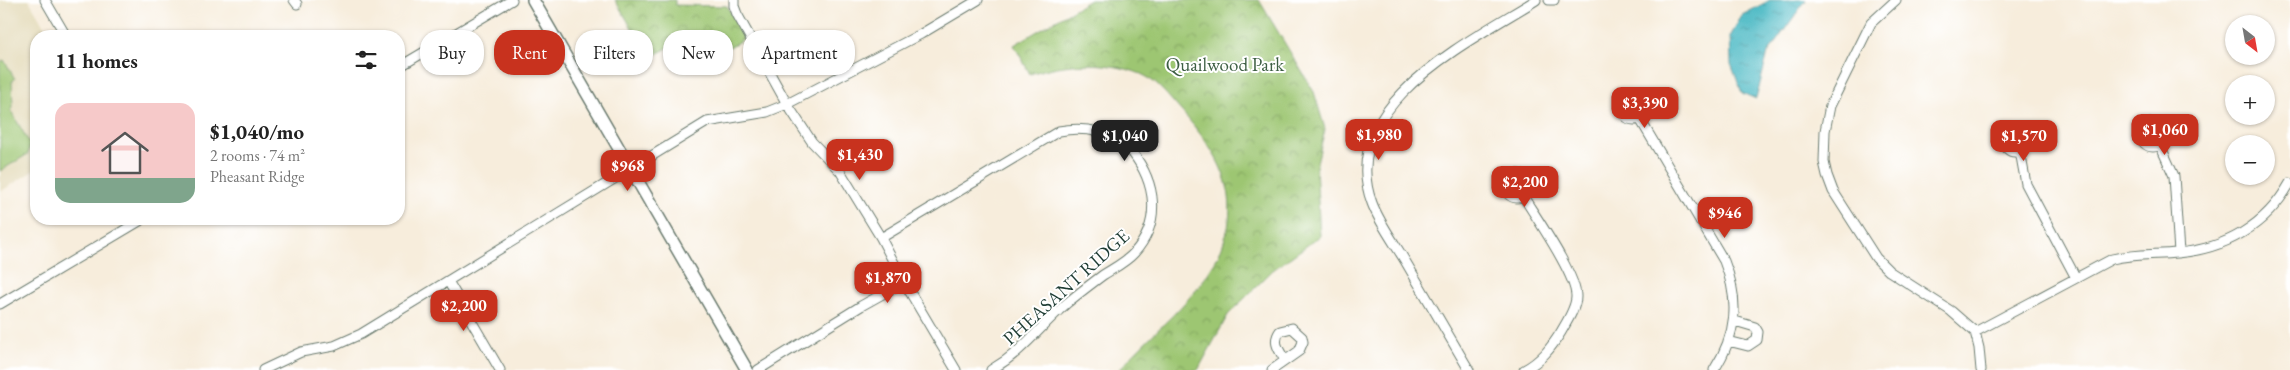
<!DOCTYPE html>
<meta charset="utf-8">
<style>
body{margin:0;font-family:"EB Garamond",serif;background:#f6f6f6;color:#222;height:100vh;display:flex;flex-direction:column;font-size:19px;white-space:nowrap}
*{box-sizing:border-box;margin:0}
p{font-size:16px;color:#767676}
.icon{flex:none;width:28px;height:28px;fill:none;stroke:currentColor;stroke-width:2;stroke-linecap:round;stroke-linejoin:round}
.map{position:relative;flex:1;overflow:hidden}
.sheet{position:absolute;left:30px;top:30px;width:375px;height:195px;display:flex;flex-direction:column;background:#fff;border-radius:20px;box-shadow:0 1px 4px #0004}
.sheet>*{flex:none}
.top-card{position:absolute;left:420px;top:30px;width:475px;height:45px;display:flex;gap:10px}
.needle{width:32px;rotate:149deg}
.tools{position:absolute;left:2225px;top:15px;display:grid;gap:10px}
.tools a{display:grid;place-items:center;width:50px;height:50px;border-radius:50%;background:#fff;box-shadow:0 1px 4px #0004;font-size:25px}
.price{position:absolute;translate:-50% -42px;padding:0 11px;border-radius:10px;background:#c8321e;color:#fff;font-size:16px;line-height:32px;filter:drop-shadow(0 1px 2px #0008)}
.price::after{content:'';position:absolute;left:50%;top:30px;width:15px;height:11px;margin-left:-8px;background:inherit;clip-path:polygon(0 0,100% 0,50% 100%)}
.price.on{background:#222;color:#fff}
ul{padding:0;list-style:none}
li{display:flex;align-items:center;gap:15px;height:125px;padding:0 25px}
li+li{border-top:1px solid #e0e0e0}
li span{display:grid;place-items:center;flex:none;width:140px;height:100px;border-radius:15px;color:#555}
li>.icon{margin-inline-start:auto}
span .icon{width:60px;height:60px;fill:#fffc;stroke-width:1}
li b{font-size:21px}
h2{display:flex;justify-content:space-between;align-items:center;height:60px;padding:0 25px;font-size:21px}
.chip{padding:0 18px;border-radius:20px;background:#fff;box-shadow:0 1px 4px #0004;font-size:18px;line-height:45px}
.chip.on{background:#c8321e;color:#fff}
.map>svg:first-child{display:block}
</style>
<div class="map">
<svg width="2290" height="370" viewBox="0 0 2290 370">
<defs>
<pattern id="park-crowns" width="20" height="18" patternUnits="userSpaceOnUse" patternTransform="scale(1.25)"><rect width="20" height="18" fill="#9dc672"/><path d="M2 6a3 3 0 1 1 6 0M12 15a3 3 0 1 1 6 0" fill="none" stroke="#7fa25e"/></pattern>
<pattern id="water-ripples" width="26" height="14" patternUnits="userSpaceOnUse" patternTransform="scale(1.25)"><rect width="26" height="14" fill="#4dbac5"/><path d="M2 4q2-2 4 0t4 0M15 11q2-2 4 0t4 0" fill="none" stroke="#3f98a1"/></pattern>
</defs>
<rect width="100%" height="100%" fill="#fff"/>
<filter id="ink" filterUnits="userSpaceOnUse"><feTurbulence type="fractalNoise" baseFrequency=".02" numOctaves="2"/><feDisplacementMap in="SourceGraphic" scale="10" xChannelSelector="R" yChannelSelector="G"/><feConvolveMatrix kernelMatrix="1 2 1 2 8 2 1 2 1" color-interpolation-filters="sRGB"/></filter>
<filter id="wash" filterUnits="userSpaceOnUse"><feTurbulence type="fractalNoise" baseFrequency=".0096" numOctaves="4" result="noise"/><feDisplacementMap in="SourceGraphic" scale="20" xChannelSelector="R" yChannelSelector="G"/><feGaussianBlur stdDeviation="1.12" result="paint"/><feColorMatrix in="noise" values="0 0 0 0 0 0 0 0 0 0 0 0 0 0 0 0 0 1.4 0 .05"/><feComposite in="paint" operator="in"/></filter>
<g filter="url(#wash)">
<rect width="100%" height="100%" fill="#f7eddc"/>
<!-- built -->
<path fill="#e4dbba" d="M0,0H29L50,36H36V169L0,192Z"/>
<!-- grass -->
<path fill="#9dc672" stroke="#5e8253" d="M4,60L15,79L12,81L13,107L11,111L30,144L28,154L0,171V63Z"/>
<!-- park -->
<path fill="url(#park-crowns)" stroke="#5e8253" d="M615,0H675V5L727,6L745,38L709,59L692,34L650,58Z
M1090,0H1259L1314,92L1325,129L1316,167L1320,236L1273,270L1228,315L1198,370H1119C1155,327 1210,292 1226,235C1241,182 1209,142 1175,104C1166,94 1155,80 1141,74C1106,60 1066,62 1030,74L1014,45Z"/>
<!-- water -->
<path fill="url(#water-ripples)" stroke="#367c7c" d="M1770,0H1806L1768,53L1756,99L1742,93L1731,64L1730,37L1742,15Z"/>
</g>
<g filter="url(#ink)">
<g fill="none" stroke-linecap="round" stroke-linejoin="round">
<!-- minor casing -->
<g stroke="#6b7b6f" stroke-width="11">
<path id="minor" d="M45,0L66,36
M294,0L297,4
M734,0V6L737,14L787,104L812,142L840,171L881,238L904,282L956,370
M1549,0H1554
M1896,0L1871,23L1830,106L1825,131L1824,162L1827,175L1833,191L1876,258L1889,271L1951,311L1975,332L1979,348L1981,370
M399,67L512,0
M1622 108a12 12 0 1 1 24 0a12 12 0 1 1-24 0Z
M1640,119L1724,261C1740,301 1737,334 1714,370
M2141 135a12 12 0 1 1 24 0a12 12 0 1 1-24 0Z
M2004 141a11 11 0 1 1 22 0a11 11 0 1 1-22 0Z
M2160,145L2174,176L2179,253
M2020,151L2026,184L2076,278
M1505 186a12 12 0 1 1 24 0a12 12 0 1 1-24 0Z
M1523,196C1535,216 1577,276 1576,297C1576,308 1566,323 1561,332C1551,348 1541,361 1524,370
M881,238L1059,131C1084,126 1115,131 1132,152C1156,183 1162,222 1134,253C1126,262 1114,268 1103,275C1091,284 1079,293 1067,303C1039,327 1025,350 991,370
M448,281L500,370
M0,304L143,219
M1975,332L2112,259C2134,254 2156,255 2177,253C2225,249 2266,226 2290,183
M1728,341L1748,346L1757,340L1758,332L1755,327L1735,321
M263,370L301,352L334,346L361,334L707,122L767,112L787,104L921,34L978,0
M758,370L861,306L904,282
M1272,370L1299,351L1303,342L1302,337L1292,328L1280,331C1272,342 1279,350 1285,360
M1469,370C1447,333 1426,296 1404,259C1393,241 1379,222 1372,203C1335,105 1471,41 1536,0"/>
</g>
<!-- tertiary casing -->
<g stroke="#6b7b6f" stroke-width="14">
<path id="tertiary" d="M533,0L747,370"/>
</g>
<!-- minor -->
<use href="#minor" stroke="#fff" stroke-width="9"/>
<!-- tertiary -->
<use href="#tertiary" stroke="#fff" stroke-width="11"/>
</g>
</g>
<g text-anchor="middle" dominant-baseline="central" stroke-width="4" stroke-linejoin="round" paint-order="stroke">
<!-- park labels -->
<g font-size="19" fill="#3e5f44" stroke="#fff">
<text x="1225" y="64">Quailwood Park</text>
</g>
<!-- street labels -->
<g font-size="19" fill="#1f3d34" stroke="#fff">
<text transform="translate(1066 287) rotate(-42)">PHEASANT RIDGE</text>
</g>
</g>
</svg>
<div class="tools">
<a><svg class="needle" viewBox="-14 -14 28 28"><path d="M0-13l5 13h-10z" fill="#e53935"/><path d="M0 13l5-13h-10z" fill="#767676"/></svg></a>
<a>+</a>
<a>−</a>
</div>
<b class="price" style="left:1645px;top:129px">$3,390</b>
<b class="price" style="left:2165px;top:156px">$1,060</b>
<b class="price" style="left:1379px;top:161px">$1,980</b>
<b class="price on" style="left:1125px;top:162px">$1,040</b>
<b class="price" style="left:2024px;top:162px">$1,570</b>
<b class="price" style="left:860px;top:181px">$1,430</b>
<b class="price" style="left:628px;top:192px">$968</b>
<b class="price" style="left:1525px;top:208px">$2,200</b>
<b class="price" style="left:1725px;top:239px">$946</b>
<b class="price" style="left:888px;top:304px">$1,870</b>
<b class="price" style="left:464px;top:332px">$2,200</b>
<div class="top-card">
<a class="chip">Buy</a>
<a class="chip on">Rent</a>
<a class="chip">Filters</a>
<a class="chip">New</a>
<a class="chip">Apartment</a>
</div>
<section class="sheet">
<h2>11 homes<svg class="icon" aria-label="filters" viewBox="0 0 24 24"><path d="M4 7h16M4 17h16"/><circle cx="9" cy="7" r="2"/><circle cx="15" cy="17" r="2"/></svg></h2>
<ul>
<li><span style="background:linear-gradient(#f6c9c9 75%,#7fa58c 0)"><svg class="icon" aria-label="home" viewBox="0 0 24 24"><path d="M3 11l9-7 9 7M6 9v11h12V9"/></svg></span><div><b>$1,040/mo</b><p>2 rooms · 74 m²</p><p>Pheasant Ridge</p></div></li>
</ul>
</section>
</div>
